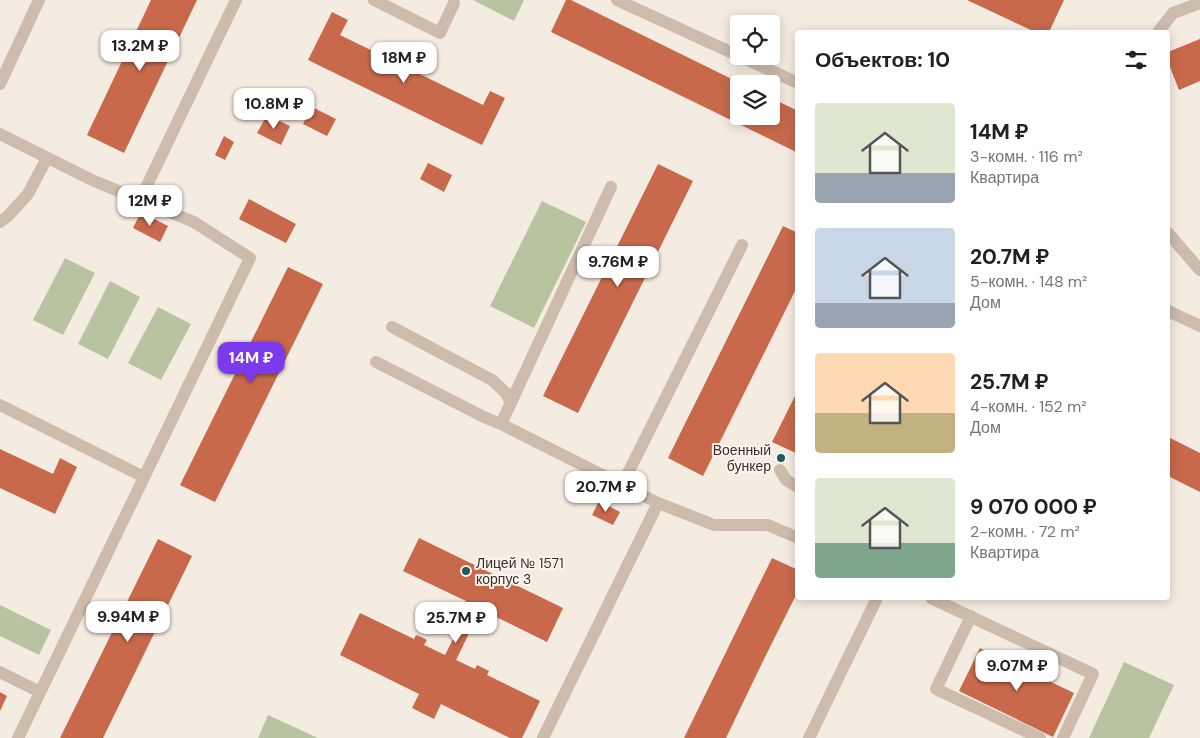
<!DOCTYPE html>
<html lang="ru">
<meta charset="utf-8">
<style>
body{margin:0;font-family:"DM Sans",sans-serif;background:#f6f6f6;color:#202124;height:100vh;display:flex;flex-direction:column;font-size:19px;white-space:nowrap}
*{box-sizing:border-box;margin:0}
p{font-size:16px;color:#757577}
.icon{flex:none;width:28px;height:28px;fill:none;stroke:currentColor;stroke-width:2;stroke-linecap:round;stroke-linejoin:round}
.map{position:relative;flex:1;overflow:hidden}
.details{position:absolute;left:795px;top:30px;width:375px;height:570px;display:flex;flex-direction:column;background:#fff;border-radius:5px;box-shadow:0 2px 12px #0003}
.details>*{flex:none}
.tools{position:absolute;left:730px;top:15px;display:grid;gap:10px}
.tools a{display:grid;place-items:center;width:50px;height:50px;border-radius:5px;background:#fff;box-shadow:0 2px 12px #0003;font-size:25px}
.price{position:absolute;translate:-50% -42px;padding:0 11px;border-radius:10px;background:#fff;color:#222;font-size:16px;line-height:32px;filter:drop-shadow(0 1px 2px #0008)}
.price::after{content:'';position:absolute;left:50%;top:30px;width:15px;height:11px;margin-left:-8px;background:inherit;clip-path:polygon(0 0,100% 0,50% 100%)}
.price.current{background:#7c3aed;color:#fff}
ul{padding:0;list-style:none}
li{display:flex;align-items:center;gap:15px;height:125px;padding:0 20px}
li span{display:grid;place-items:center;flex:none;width:140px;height:100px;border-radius:5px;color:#555}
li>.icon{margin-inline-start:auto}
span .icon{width:60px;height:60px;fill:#fffc;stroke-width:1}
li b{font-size:21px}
h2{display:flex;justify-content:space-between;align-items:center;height:60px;padding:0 20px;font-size:21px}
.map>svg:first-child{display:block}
</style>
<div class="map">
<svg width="1200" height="738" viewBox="0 0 1200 738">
<rect width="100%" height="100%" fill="#f4ebe1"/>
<!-- green -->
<path fill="#b8c4a0" d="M473,0H524L514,21Z
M542,201L586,222L534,328L490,306Z
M65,258L95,273L63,335L33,320Z
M110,281L140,297L108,359L78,344Z
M158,307L191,324L161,380L128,363Z
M0,605L51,630L39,655L0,636Z
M1124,662L1174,685L1149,738H1089Z
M268,715L318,738H258Z"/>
<!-- building -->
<path fill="#c8694b" d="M151,0H197L124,153L87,135Z
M566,0H571L742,84H739V116H771V98L798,111V153L551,32Z
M967,0H1064L1049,32H1035Z
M332,12L348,20L340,35L483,105L490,91L505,98L482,145L308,60Z
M1200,39V81L1179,90L1168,62V52Z
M312,107L336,119L327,136L303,124Z
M267,115L290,126L281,145L257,133Z
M224,136L234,142L225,160L215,155Z
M428,163L452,175L444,192L420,179Z
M658,164L693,181L578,413L543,396Z
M249,199L296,224L286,243L239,219Z
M141,212L168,226L160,242L133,228Z
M783,226L798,233V285L703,476L668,458Z
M288,267L323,284L215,502L180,485Z
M798,390V454L772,442Z
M1168,437L1200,453V492L1168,476Z
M0,449L53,474L60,458L77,467L55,514L0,488Z
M599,501L620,512L613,525L592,515Z
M419,538L563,608L547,642L484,611L480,621L476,619L456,660L475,669L477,665L489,671L487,675L540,701L522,738H510L441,704L434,719L412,708L419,694L340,655L360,613L414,639L416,635L421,637L427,640L424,645L445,655L466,614L461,611L466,601L403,571Z
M158,539L192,556L103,738H60Z
M772,558L798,570V591L765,657L726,738H684Z
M980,648L1074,693L1053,737L959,691Z
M0,692L7,696L0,711Z"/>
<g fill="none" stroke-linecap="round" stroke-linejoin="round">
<!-- minor -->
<path stroke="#cdbbac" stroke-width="12" d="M374,0L440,33L454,3
M617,0L739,56
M1158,32L1173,13L1200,3
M739,56L798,83
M0,84L39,0
M0,134L94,181L194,222L250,258L18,738
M611,187L501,424L658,503L714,525H768L798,538
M140,200L236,0
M0,222L8,216L28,194L47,158
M1168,233L1200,270
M1168,311L1200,326
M392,327L492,380L506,393L511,403
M376,362L486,418L501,424
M0,405L144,477
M780,470L786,480L798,487
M622,485L742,245
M931,598L1093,674L1063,738
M971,616L936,689L1040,738
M0,672L40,692
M543,738L658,503
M809,738L877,598"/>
</g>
<!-- markers -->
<g fill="#1f5a5e" stroke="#fbf5ee" stroke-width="2">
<circle cx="781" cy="458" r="5"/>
<circle cx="466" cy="571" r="5"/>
</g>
<g text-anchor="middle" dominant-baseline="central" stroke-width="4" stroke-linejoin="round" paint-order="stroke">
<!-- poi labels -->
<g font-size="14" fill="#3b302b" stroke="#fbf5ee" text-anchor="end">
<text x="771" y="450">Военный<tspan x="771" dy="16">бункер</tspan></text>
<text x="476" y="563" text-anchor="start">Лицей № 1571<tspan x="476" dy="16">корпус 3</tspan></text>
</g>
</g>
</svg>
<div class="tools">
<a><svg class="icon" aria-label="locate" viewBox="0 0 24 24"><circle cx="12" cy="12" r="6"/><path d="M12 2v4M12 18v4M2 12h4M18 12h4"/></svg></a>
<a><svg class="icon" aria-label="layers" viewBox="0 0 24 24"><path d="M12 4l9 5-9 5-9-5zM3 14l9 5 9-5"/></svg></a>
</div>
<b class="price" style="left:140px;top:72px">13.2M ₽</b>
<b class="price" style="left:404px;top:84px">18M ₽</b>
<b class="price" style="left:274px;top:130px">10.8M ₽</b>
<b class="price" style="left:150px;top:227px">12M ₽</b>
<b class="price" style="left:618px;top:288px">9.76M ₽</b>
<b class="price current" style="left:251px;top:384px">14M ₽</b>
<b class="price" style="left:606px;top:513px">20.7M ₽</b>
<b class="price" style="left:128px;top:643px">9.94M ₽</b>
<b class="price" style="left:456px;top:644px">25.7M ₽</b>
<b class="price" style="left:1017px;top:692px">9.07M ₽</b>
<section class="details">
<h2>Объектов: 10<svg class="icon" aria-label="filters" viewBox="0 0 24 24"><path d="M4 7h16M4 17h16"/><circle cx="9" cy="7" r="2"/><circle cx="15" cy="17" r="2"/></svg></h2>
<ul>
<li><span style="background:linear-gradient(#dfe7d0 70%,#9aa5b1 0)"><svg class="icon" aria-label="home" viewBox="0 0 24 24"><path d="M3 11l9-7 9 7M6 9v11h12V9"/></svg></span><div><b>14M ₽</b><p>3-комн. · 116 m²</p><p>Квартира</p></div></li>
<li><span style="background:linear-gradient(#c9d6e8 75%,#9aa5b1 0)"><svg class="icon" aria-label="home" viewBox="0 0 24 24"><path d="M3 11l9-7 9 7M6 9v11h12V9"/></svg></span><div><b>20.7M ₽</b><p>5-комн. · 148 m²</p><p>Дом</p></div></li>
<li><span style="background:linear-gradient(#ffd9b3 60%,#c2b280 0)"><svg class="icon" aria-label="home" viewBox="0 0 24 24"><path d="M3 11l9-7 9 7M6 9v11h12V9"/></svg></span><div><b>25.7M ₽</b><p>4-комн. · 152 m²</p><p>Дом</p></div></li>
<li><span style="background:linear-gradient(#dfe7d0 65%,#7fa58c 0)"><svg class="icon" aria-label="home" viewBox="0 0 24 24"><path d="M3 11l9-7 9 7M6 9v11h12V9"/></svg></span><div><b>9 070 000 ₽</b><p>2-комн. · 72 m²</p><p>Квартира</p></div></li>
</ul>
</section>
</div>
